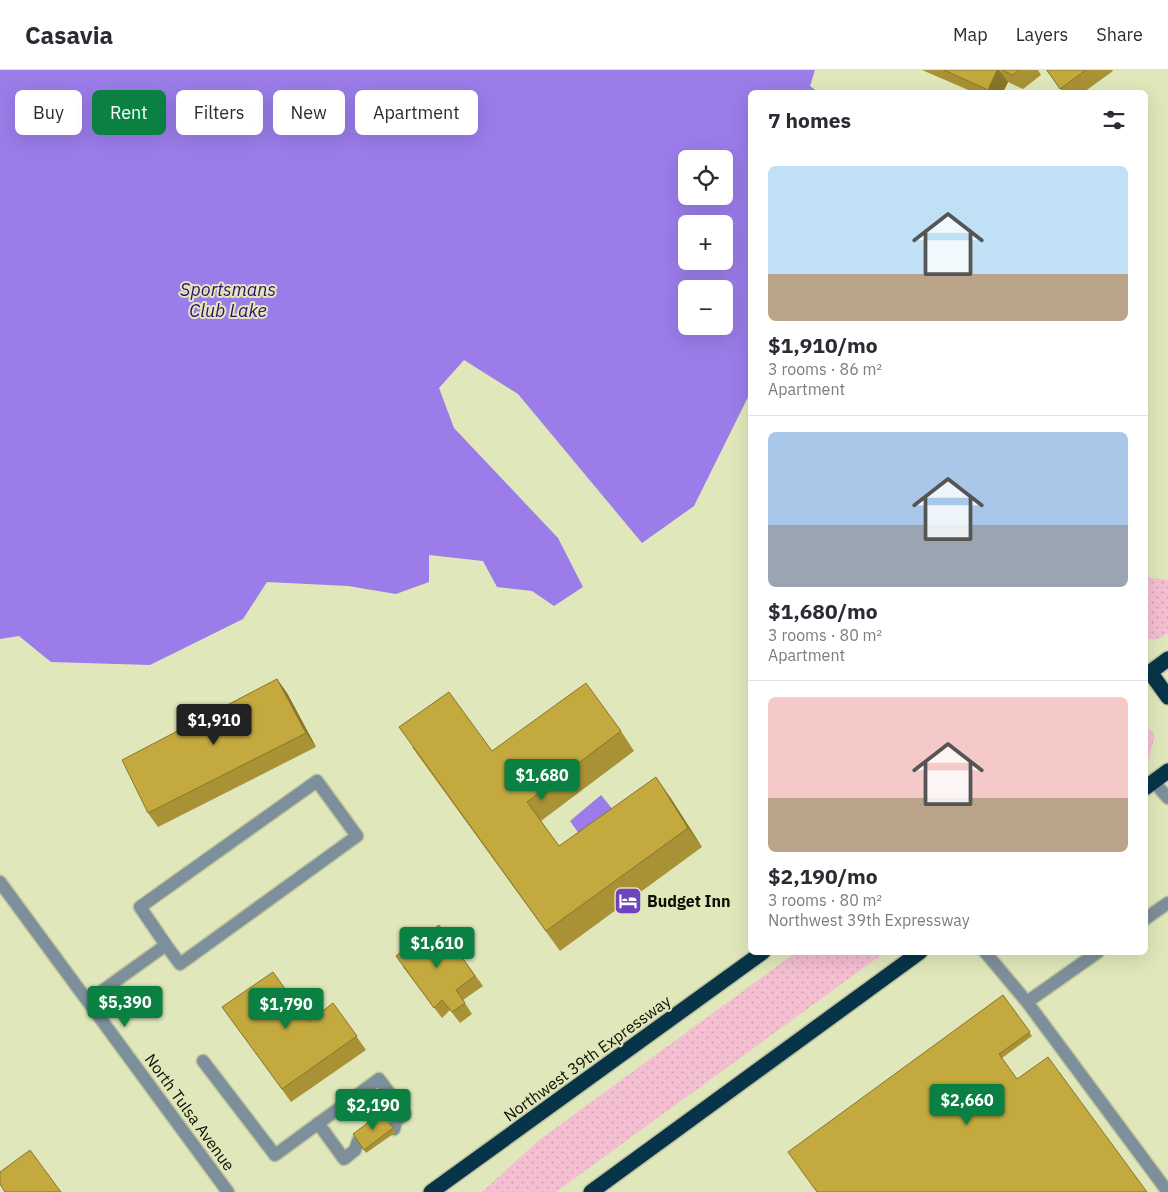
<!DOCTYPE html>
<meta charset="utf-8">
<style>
body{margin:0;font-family:"IBM Plex Sans",sans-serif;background:#f7f7f7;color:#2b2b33;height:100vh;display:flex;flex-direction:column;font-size:19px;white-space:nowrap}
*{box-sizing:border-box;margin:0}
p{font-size:16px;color:#7c7c81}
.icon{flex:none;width:28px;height:28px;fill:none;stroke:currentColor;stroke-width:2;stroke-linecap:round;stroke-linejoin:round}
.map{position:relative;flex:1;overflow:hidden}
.panel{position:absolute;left:748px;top:20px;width:400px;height:865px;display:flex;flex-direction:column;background:#fff;border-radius:8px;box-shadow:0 5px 20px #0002}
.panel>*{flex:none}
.guide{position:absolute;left:15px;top:20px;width:475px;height:45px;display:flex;gap:10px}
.fabs{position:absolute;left:678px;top:80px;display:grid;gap:10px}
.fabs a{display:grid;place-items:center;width:55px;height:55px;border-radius:8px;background:#fff;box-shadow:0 5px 20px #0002;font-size:25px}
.price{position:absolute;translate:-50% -42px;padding:0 11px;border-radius:5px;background:#0b8043;color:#fff;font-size:16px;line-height:32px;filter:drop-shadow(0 1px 2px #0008)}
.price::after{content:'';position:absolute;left:50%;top:30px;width:15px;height:11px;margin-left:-8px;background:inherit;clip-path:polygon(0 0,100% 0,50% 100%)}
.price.selected{background:#222;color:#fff}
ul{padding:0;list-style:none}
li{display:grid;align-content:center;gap:10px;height:265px;padding:0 20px}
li+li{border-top:1px solid #e1e1e2}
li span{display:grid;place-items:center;height:155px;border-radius:8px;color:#555}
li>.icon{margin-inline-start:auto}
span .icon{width:90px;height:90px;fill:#fffc;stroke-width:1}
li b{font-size:21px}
h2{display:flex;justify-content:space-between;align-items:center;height:60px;padding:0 20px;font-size:21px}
.pill{padding:0 18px;border-radius:8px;background:#fff;box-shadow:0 5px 20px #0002;font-size:18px;line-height:45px}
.pill.selected{background:#0b8043;color:#fff}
header{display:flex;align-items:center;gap:30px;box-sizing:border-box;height:70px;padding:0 25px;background:#fff;border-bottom:1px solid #e1e1e2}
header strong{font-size:24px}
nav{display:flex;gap:28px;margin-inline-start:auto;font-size:18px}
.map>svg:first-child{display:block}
</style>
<header>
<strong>Casavia</strong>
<nav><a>Map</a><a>Layers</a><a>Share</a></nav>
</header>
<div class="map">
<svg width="1168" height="1122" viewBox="0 0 1168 1122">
<defs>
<pattern id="grass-dots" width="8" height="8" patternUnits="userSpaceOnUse" patternTransform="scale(1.25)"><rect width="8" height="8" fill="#f5bfd2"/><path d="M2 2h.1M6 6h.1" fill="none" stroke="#d1a3b3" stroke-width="1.8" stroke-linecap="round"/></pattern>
</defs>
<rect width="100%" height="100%" fill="#e0e7ba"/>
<!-- grass -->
<path fill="url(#grass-dots)" d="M1145,507L1168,510V563C1160,569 1155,571 1145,568Z
M1145,655L1155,665L1148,690L1145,692Z
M795,883H884L556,1122H482L538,1071Z"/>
<!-- water -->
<path fill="#9b7ce9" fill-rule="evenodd" d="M0,0H815L810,16L818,22H750V323L694,436L642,473L518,324L464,290L439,318L454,358L558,468L583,517L554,536L532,521L497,517L483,491L429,485V512L396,524L348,516L267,512L243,549L150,595L51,592L19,566L0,569ZM686,89H724V126H686ZM686,154H724V191H686ZM686,219H724V256H686Z
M601,725L614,741L582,768L570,751Z"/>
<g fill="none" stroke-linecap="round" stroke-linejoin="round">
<!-- minor casing -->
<g stroke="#bec49d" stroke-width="15">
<path id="minor" d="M1154,712L1168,728
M0,812L228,1122
M1145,849L1168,833
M985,882L1027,932L1098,882
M88,931L166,875L140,837L317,711L357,766L180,894L166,875
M1027,932L1168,1122
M203,991L275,1085L379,1009L405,1044L396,1051L394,1059
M318,1053L344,1089L355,1080L358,1071"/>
</g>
<!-- highway casing -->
<g stroke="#bec49d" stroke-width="18">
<path id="highway" d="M1150,602L1168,627
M1145,606L1168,589
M1145,718L1168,701
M431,1122L763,882
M591,1122L920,882"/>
</g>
<!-- minor -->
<use href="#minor" stroke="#7d8f9a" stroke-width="12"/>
<!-- highway -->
<use href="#highway" stroke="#083449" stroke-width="15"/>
</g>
<!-- wall -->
<path fill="#a99135" d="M922,0H1038L1041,5L1023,19L1008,12L1003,22H973Z
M1046,0H1112L1113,1L1084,22H1063Z
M277,609L287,623L316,677L158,757L148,743Z
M621,661L634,681L541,751L559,776L670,727L702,777L560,881L412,677L492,681Z
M439,855L483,916L463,930L472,944L460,953L450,940L442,948L403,897Z
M1003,925L1032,966L1002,988L1017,1009L817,1122Z
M333,933L366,980L291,1032L222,937L309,952Z
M381,1043L396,1062L366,1083L353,1064Z"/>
<!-- shaded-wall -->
<path fill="#89762b" d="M997,0H999L1008,12L1003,22H990L988,20Z
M277,609L287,623L316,677L306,663Z
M656,707L670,727L702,777L688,758Z"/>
<!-- building -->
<path fill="#c4a93e" stroke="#89762b" d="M944,0H997L988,20Z
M1002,0H1019L1013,5Z
M1047,0H1086L1060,19Z
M277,609L306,663L148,743L122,690Z
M586,613L621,661L527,732L559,776L656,707L688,758L546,861L399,657L449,622L492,681Z
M439,855L475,906L456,920L465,933L452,942L442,930L434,938L396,886Z
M273,902L309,952L333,933L357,966L282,1019L222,937Z
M1003,925L1030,962L999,984L1017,1009L1048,987L1147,1122H817L788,1082Z
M381,1043L393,1058L364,1080L353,1064Z
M30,1080L61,1122H5L0,1114V1102Z"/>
<!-- icons -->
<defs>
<g id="hotel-square" transform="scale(1.4375)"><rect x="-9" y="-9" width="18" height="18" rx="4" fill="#6d43bc" stroke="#e0e7ba"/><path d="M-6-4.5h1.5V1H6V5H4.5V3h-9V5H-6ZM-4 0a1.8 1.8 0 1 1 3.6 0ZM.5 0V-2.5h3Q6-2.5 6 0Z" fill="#fff"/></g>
</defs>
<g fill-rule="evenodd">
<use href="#hotel-square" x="628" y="831"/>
</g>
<g text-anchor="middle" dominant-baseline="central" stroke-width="4" stroke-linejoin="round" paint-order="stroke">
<!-- poi labels -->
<g font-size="16" font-weight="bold" fill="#0d0f02" stroke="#e0e7ba" text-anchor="start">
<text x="647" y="831">Budget Inn</text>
</g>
<!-- street labels -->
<g font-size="16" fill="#0d0f02" stroke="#e0e7ba">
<text transform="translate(587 988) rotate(-36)">Northwest 39th Expressway</text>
<text transform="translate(190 1042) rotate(54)">North Tulsa Avenue</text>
</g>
<!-- water labels -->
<g font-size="18" font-style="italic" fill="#370a6f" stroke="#e0e7ba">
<text x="228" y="219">Sportsmans<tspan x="228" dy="21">Club Lake</tspan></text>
</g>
</g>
</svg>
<div class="fabs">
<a><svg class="icon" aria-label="locate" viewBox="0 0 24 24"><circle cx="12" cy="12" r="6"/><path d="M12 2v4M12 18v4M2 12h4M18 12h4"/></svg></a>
<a>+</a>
<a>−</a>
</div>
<b class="price selected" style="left:214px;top:676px">$1,910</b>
<b class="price" style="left:542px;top:731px">$1,680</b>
<b class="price" style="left:437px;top:899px">$1,610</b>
<b class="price" style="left:125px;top:958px">$5,390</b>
<b class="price" style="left:286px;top:960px">$1,790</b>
<b class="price" style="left:967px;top:1056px">$2,660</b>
<b class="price" style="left:373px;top:1061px">$2,190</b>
<div class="guide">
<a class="pill">Buy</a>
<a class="pill selected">Rent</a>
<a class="pill">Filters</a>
<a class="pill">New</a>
<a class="pill">Apartment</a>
</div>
<section class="panel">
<h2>7 homes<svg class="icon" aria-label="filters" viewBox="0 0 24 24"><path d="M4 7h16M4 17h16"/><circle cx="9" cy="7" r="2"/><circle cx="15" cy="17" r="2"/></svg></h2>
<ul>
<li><span style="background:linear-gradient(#bfe0f5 70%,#b9a48a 0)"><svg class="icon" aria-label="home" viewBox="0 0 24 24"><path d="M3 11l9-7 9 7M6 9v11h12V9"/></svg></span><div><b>$1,910/mo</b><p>3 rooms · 86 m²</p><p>Apartment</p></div></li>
<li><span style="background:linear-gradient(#a9c7e8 60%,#9aa5b1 0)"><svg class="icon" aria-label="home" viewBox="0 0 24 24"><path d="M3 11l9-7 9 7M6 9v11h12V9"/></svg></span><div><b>$1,680/mo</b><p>3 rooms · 80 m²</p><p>Apartment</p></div></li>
<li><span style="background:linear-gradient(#f6c9c9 65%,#b9a48a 0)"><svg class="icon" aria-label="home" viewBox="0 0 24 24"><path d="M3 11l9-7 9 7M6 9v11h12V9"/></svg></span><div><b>$2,190/mo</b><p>3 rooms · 80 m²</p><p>Northwest 39th Expressway</p></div></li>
</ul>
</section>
</div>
